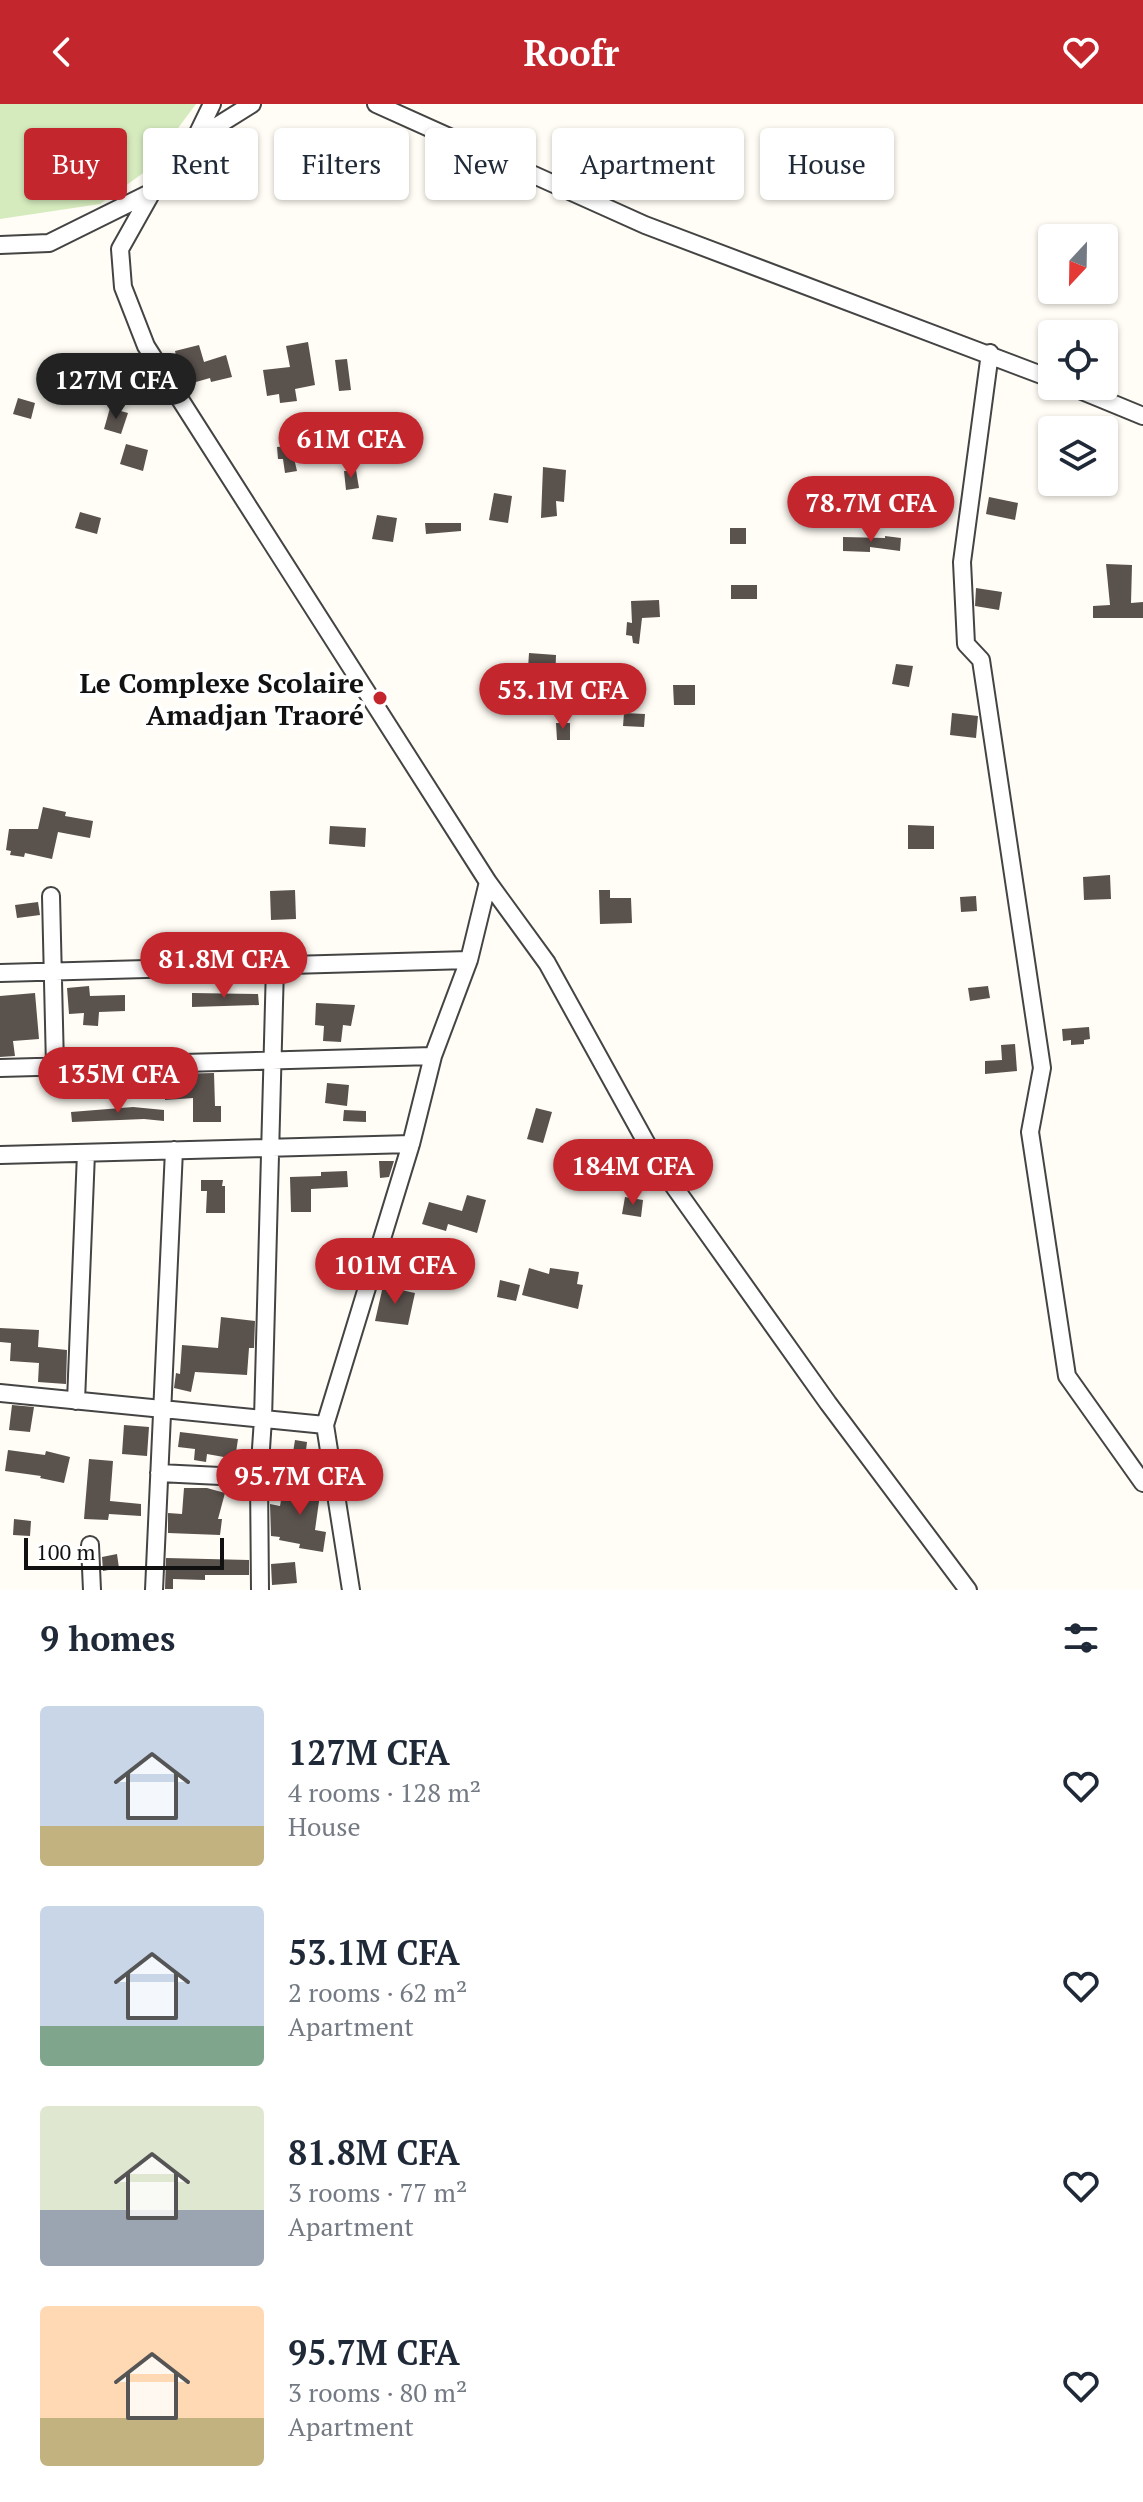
<!DOCTYPE html>
<meta charset="utf-8">
<style>
body{margin:0;font-family:"PT Serif",serif;background:#f2f2f3;color:#1f2937;height:100vh;display:flex;flex-direction:column;font-size:30px;white-space:nowrap}
*{box-sizing:border-box;margin:0}
p{font-size:26px;color:#747a83}
.icon{flex:none;width:44px;height:44px;fill:none;stroke:currentColor;stroke-width:2;stroke-linecap:round;stroke-linejoin:round}
.map{position:relative;height:1486px;overflow:hidden}
.side{display:flex;flex-direction:column;background:#fff;flex:1}
.side>*{flex:none}
.guide{position:absolute;left:24px;top:24px;width:1096px;height:72px;display:flex;gap:16px}
.needle{width:52px;rotate:202deg}
.controls{position:absolute;left:1038px;top:120px;display:grid;gap:16px}
.controls a{display:grid;place-items:center;width:80px;height:80px;border-radius:8px;background:#fff;box-shadow:0 2px 6px #0004;font-size:40px}
.scale{position:absolute;left:24px;bottom:20px;width:200px;box-sizing:border-box;padding-left:8px;border:4px solid #111;border-top:0;font-size:22px;line-height:28px;white-space:nowrap;color:#111;-webkit-text-stroke:6px #fff;paint-order:stroke}
.price{position:absolute;translate:-50% -68px;padding:0 18px;border-radius:28px;background:#c4262e;color:#fff;font-size:26px;line-height:52px;filter:drop-shadow(0 2px 4px #0008)}
.price::after{content:'';position:absolute;left:50%;top:48px;width:24px;height:18px;margin-left:-12px;background:inherit;clip-path:polygon(0 0,100% 0,50% 100%)}
.price.selected{background:#222;color:#fff}
ul{padding:0;list-style:none}
li{display:flex;align-items:center;gap:24px;height:200px;padding:0 40px}
li span{display:grid;place-items:center;flex:none;width:224px;height:160px;border-radius:8px;color:#555}
li>.icon{margin-inline-start:auto}
span .icon{width:96px;height:96px;fill:#fffc;stroke-width:1}
li b{font-size:34px}
h2{display:flex;justify-content:space-between;align-items:center;height:96px;padding:0 40px;font-size:34px}
.tag{padding:0 28px;border-radius:8px;background:#fff;box-shadow:0 2px 6px #0004;font-size:28px;line-height:72px}
.tag.selected{background:#c4262e;color:#fff}
header{display:flex;justify-content:space-between;align-items:center;height:104px;padding:0 40px;background:#c4262e;color:#fff;font-size:36px;font-weight:600}
.map>svg:first-child{display:block}
</style>
<header><svg class="icon" aria-label="back" viewBox="0 0 24 24"><path d="M15 5l-7 7 7 7"/></svg>Roofr<svg class="icon" aria-label="heart" viewBox="0 0 24 24"><path d="M12 20l-8-8c-3-5 5-10 8-4 3-6 11-1 8 4z"/></svg></header>
<div class="map">
<svg width="1143" height="1486" viewBox="0 0 1143 1486">
<rect width="100%" height="100%" fill="#fffdf5"/>
<!-- green -->
<path fill="#d5ebbd" d="M0,0H196L146,67L100,100L0,115Z"/>
<!-- building -->
<path fill="#5a524d" d="M308,238L315,281L295,285L297,297L280,299L279,290L267,292L263,266L290,263L286,242Z
M199,241L204,258L226,251L232,273L211,278L210,274L189,280L183,260L178,261L175,247Z
M347,255L351,286L339,287L335,256Z
M18,294L35,299L31,315L13,310Z
M110,304L128,309L121,330L104,325Z
M360,325L364,342L341,346L338,329Z
M126,340L148,346L143,367L120,360Z
M305,340L307,352L294,354L297,367L285,369L283,355H278L277,343Z
M543,363L566,366L564,398L556,397L557,412L541,414Z
M356,366L359,384L346,386L344,367Z
M494,389L512,392L508,419L489,416Z
M989,393L1018,399L1015,416L986,410Z
M80,408L101,414L97,430L75,424Z
M377,411L397,414L393,438L372,435Z
M425,419H461V427L426,430Z
M730,424H746V440H730Z
M885,432L901,434L900,447L870,443V448L843,447V433L885,434Z
M1106,460L1132,461L1131,499L1143,498V514H1093V502L1110,501Z
M731,481H757V495H731Z
M976,484L1002,488L999,506L975,502Z
M659,496L660,513L642,514L639,540L633,539L632,532L626,531L627,518L632,519L631,497Z
M529,549L556,551L555,581L527,580Z
M896,560L913,562L909,583L892,580Z
M673,581H695V601H674Z
M624,609L645,610L644,623L623,622Z
M952,609L978,612L976,634L950,631Z
M556,619H570V636H557Z
M43,703L66,708L65,712L93,717L90,734L58,728L52,755L25,749L24,753L10,751L11,747L6,746L9,725H38Z
M908,721L934,722V745H908Z
M330,722L366,724L365,743L329,740Z
M1110,771L1111,795L1084,796L1083,773Z
M295,786L296,815L271,816L270,787Z
M599,786H610V794H631L632,819L600,820Z
M976,792L977,807L961,808L960,793Z
M38,798L40,811L17,814L15,801Z
M89,882L90,892L125,891V907L99,908L98,922L83,921L84,909L69,910L67,884Z
M988,882L990,894L970,897L968,884Z
M35,889L39,935L13,937L15,952L0,953V892Z
M192,889L258,890L259,901L192,903Z
M316,899L355,901L351,922L343,921L341,938L323,937L324,922L315,921Z
M1089,923L1090,935L1084,936V940L1071,941V936L1063,937L1062,925Z
M1015,940L1017,967L985,970V957L1002,956L1001,941Z
M214,969L215,1002H221V1018H193V994L165,996V986L171,985V970Z
M327,979L349,981L347,1002L325,999Z
M133,1003L164,1006V1017L144,1015L72,1018L71,1008Z
M536,1004L552,1008L543,1039L527,1035Z
M344,1006L366,1007V1018L343,1017Z
M379,1057H394L389,1073L380,1074Z
M347,1067L348,1083L311,1085V1108H291L290,1073L321,1072V1068Z
M201,1076H223L222,1082H225V1109H206L207,1087H201Z
M467,1091L486,1096L477,1129L448,1120L446,1127L422,1120L429,1098L462,1107Z
M625,1093L643,1096L641,1113L622,1110Z
M529,1164L549,1170L550,1164L579,1168L577,1180L583,1181L578,1205L522,1191Z
M500,1176L520,1181L516,1197L497,1193Z
M383,1182L415,1189L408,1221L375,1217Z
M221,1213L255,1217L254,1244H249L247,1271L195,1268L191,1288L174,1284L176,1269L180,1270L182,1241L218,1244Z
M0,1224L39,1226L38,1243L67,1246L66,1280L38,1278L39,1259L10,1257L11,1239L0,1238Z
M12,1301L34,1303L30,1328L9,1326Z
M124,1321L149,1323L147,1352L122,1350Z
M180,1328L238,1335L235,1355L207,1350L206,1358L194,1356L195,1345L178,1343Z
M295,1336L307,1338L304,1363L291,1361Z
M8,1346L45,1351L46,1347L70,1353L64,1379L40,1374L41,1372L5,1367Z
M89,1355L113,1357L110,1397L141,1400V1412L109,1410L108,1416L84,1415Z
M310,1364L321,1366L322,1376L315,1426L326,1428L323,1448L299,1444L300,1440L279,1436L280,1433L271,1432L270,1400L280,1402L282,1390L305,1394Z
M184,1384H207L225,1389L218,1415H222L220,1431L168,1429V1409L182,1410Z
M14,1415L31,1417L30,1432L13,1431Z
M117,1450L119,1464L103,1467L102,1453Z
M166,1454L249,1456V1471H205V1476L173,1475V1485H165Z
M295,1458L297,1479L272,1481L271,1460Z"/>
<g fill="none" stroke-linecap="round" stroke-linejoin="round">
<!-- street casing -->
<g stroke="#444" stroke-width="20">
<path id="street" d="M212,0L195,35L152,88L120,145L123,183L146,242L488,778L547,859L658,1060L828,1299L968,1486
M376,0L645,121L1052,275
M196,35L252,0
M0,141L49,139L152,88
M990,249L962,458L966,540L981,556L1042,964L1030,1028L1067,1272L1143,1379
M1070,282L1143,312
M51,792L55,962
M0,869L469,856
M0,964L433,952
M0,1051L411,1040
M0,1289L325,1321
M76,1297L86,1049
M159,1369L259,1374
M90,1441L92,1486
M154,1486L174,1046
M260,1486L259,1374L263,1315L275,862
M351,1486L325,1321L411,1040L433,952L469,856L488,778"/>
</g>
<!-- street -->
<use href="#street" stroke="#fff" stroke-width="16"/>
</g>
<!-- markers -->
<circle fill="#c4262e" stroke="#fff" stroke-width="3" cx="380" cy="594" r="8"/>
<g text-anchor="middle" dominant-baseline="central" stroke-width="8" stroke-linejoin="round" paint-order="stroke">
<!-- poi labels -->
<g font-size="28" font-weight="bold" fill="#111" stroke="#fff" text-anchor="end">
<text x="364" y="578">Le Complexe Scolaire<tspan x="364" dy="32">Amadjan Traoré</tspan></text>
</g>
</g>
</svg>
<div class="controls">
<a><svg class="needle" viewBox="-14 -14 28 28"><path d="M0-13l5 13h-10z" fill="#e53935"/><path d="M0 13l5-13h-10z" fill="#747a83"/></svg></a>
<a><svg class="icon" aria-label="locate" viewBox="0 0 24 24"><circle cx="12" cy="12" r="6"/><path d="M12 2v4M12 18v4M2 12h4M18 12h4"/></svg></a>
<a><svg class="icon" aria-label="layers" viewBox="0 0 24 24"><path d="M12 4l9 5-9 5-9-5zM3 14l9 5 9-5"/></svg></a>
</div>
<div class="scale">100 m</div>
<b class="price selected" style="left:116px;top:317px">127M CFA</b>
<b class="price" style="left:351px;top:376px">61M CFA</b>
<b class="price" style="left:871px;top:440px">78.7M CFA</b>
<b class="price" style="left:563px;top:627px">53.1M CFA</b>
<b class="price" style="left:224px;top:896px">81.8M CFA</b>
<b class="price" style="left:118px;top:1011px">135M CFA</b>
<b class="price" style="left:633px;top:1103px">184M CFA</b>
<b class="price" style="left:395px;top:1202px">101M CFA</b>
<b class="price" style="left:300px;top:1413px">95.7M CFA</b>
<div class="guide">
<a class="tag selected">Buy</a>
<a class="tag">Rent</a>
<a class="tag">Filters</a>
<a class="tag">New</a>
<a class="tag">Apartment</a>
<a class="tag">House</a>
</div>
</div>
<section class="side">
<h2>9 homes<svg class="icon" aria-label="filters" viewBox="0 0 24 24"><path d="M4 7h16M4 17h16"/><circle cx="9" cy="7" r="2"/><circle cx="15" cy="17" r="2"/></svg></h2>
<ul>
<li><span style="background:linear-gradient(#c9d6e8 75%,#c2b280 0)"><svg class="icon" aria-label="home" viewBox="0 0 24 24"><path d="M3 11l9-7 9 7M6 9v11h12V9"/></svg></span><div><b>127M CFA</b><p>4 rooms · 128 m²</p><p>House</p></div><svg class="icon" aria-label="heart" viewBox="0 0 24 24"><path d="M12 20l-8-8c-3-5 5-10 8-4 3-6 11-1 8 4z"/></svg></li>
<li><span style="background:linear-gradient(#c9d6e8 75%,#7fa58c 0)"><svg class="icon" aria-label="home" viewBox="0 0 24 24"><path d="M3 11l9-7 9 7M6 9v11h12V9"/></svg></span><div><b>53.1M CFA</b><p>2 rooms · 62 m²</p><p>Apartment</p></div><svg class="icon" aria-label="heart" viewBox="0 0 24 24"><path d="M12 20l-8-8c-3-5 5-10 8-4 3-6 11-1 8 4z"/></svg></li>
<li><span style="background:linear-gradient(#dfe7d0 65%,#9aa5b1 0)"><svg class="icon" aria-label="home" viewBox="0 0 24 24"><path d="M3 11l9-7 9 7M6 9v11h12V9"/></svg></span><div><b>81.8M CFA</b><p>3 rooms · 77 m²</p><p>Apartment</p></div><svg class="icon" aria-label="heart" viewBox="0 0 24 24"><path d="M12 20l-8-8c-3-5 5-10 8-4 3-6 11-1 8 4z"/></svg></li>
<li><span style="background:linear-gradient(#ffd9b3 70%,#c2b280 0)"><svg class="icon" aria-label="home" viewBox="0 0 24 24"><path d="M3 11l9-7 9 7M6 9v11h12V9"/></svg></span><div><b>95.7M CFA</b><p>3 rooms · 80 m²</p><p>Apartment</p></div><svg class="icon" aria-label="heart" viewBox="0 0 24 24"><path d="M12 20l-8-8c-3-5 5-10 8-4 3-6 11-1 8 4z"/></svg></li>
</ul>
</section>
